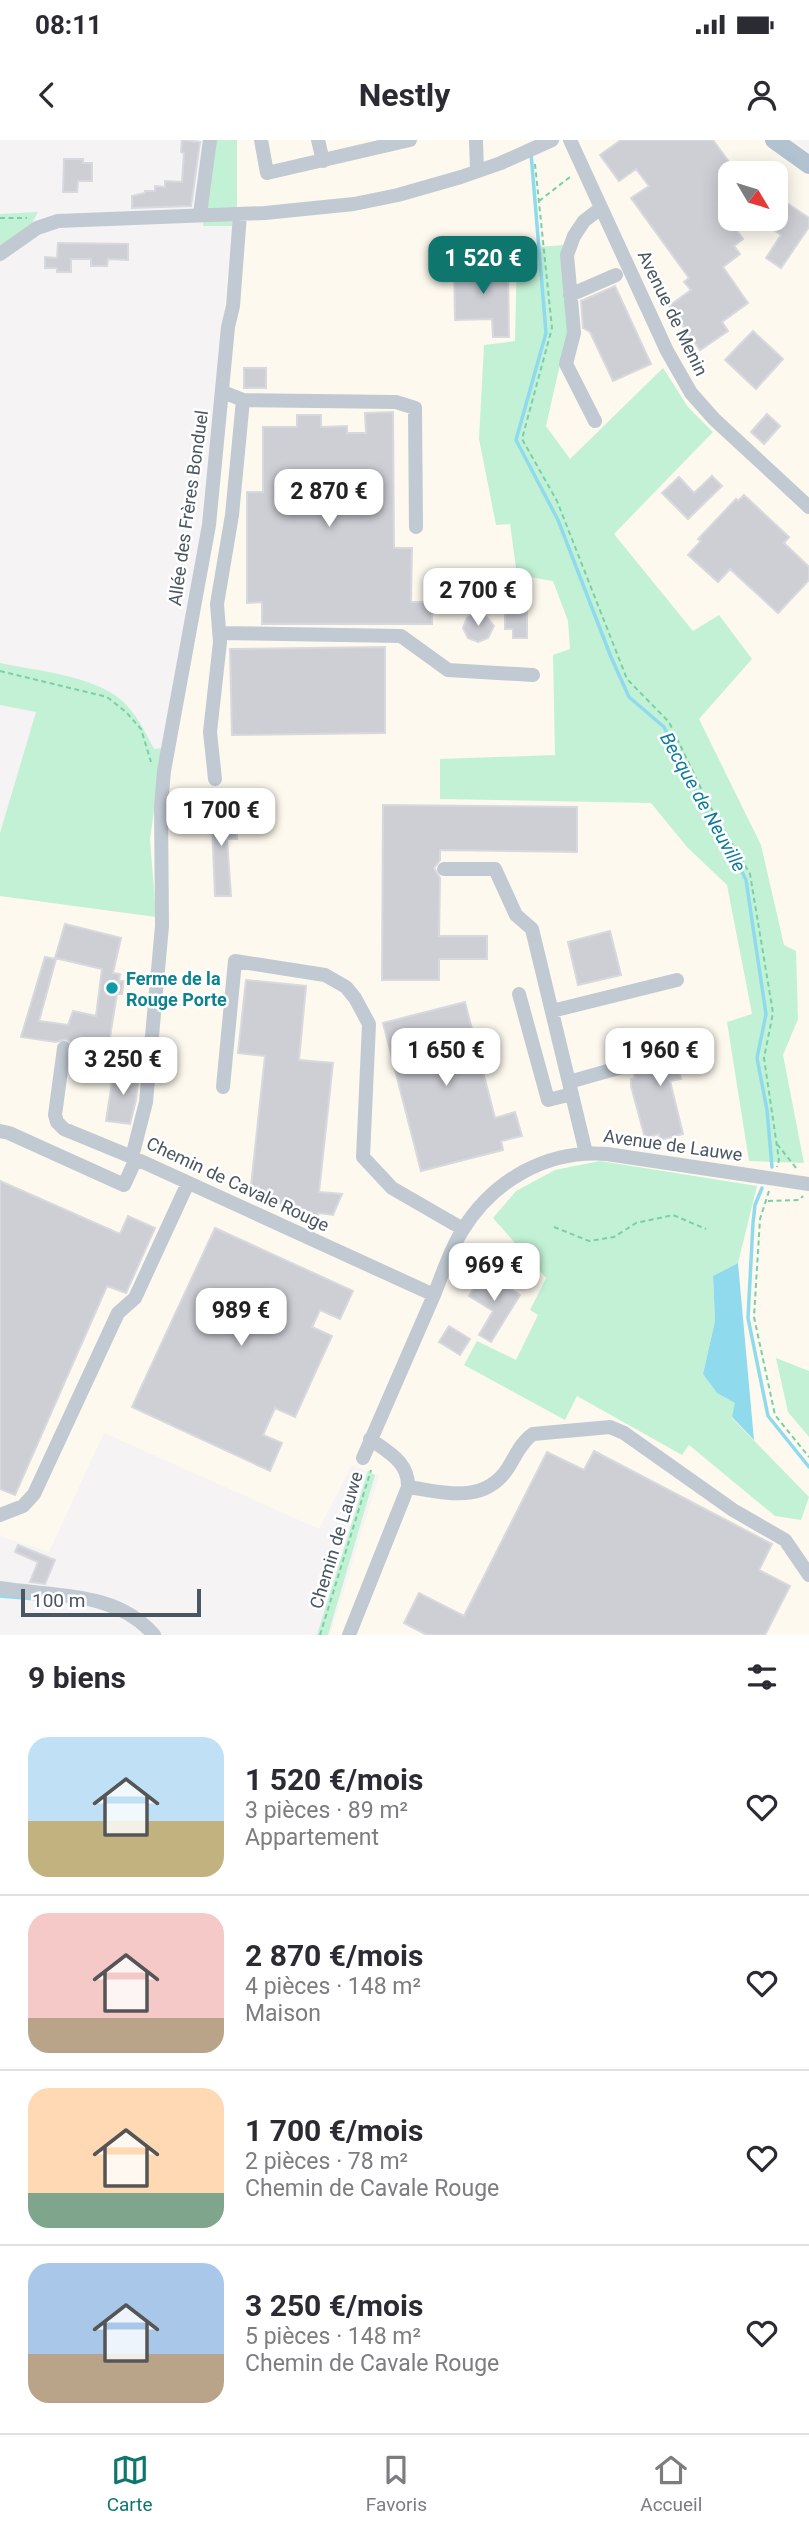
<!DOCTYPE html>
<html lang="fr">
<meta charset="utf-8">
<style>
body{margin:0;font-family:Roboto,sans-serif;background:#f2f2f3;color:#2b2b33;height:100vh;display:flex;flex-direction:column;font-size:26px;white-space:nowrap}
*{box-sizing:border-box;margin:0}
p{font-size:23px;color:#7c7c81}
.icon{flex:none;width:38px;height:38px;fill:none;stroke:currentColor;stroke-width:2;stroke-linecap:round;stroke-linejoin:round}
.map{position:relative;height:1495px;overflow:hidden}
.drawer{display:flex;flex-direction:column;background:#fff;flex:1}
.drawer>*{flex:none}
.needle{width:46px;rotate:128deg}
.tools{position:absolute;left:718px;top:21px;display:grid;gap:14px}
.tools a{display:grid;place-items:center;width:70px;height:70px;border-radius:14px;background:#fff;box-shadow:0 4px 18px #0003;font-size:35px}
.scale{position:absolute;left:21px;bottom:18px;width:180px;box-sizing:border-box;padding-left:7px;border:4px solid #4a5661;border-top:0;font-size:19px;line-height:24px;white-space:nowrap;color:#4a5661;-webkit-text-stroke:5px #fff;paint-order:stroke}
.price{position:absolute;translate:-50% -60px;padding:0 16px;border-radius:14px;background:#fff;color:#222;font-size:23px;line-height:46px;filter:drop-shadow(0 2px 4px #0008)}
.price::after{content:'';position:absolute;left:50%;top:42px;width:21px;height:16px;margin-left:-10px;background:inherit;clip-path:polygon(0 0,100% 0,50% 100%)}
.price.current{background:#0f766e;color:#fff}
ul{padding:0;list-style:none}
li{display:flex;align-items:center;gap:21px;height:175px;padding:0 28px}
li+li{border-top:2px solid #e1e1e2}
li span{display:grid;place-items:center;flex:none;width:196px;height:140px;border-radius:21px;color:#555}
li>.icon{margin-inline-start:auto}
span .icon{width:84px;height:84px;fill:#fffc;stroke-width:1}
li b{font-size:30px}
h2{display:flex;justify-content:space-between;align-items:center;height:84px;padding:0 28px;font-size:30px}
.status{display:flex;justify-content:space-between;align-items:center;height:49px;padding:0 35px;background:#fff;direction:ltr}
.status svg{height:19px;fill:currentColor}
header{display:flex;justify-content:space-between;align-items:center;height:91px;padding:0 28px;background:#fff;font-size:32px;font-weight:700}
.tab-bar{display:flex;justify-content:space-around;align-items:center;height:98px;border-top:2px solid #e1e1e2;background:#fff;font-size:19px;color:#7c7c81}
.tab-bar a{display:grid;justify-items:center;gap:4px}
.tab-bar .current{color:#0f766e}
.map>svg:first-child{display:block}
</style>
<div class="status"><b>08:11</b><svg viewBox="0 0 49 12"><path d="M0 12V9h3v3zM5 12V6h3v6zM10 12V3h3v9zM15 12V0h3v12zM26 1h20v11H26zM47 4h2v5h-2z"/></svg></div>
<header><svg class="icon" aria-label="back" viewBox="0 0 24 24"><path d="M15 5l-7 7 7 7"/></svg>Nestly<svg class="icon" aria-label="person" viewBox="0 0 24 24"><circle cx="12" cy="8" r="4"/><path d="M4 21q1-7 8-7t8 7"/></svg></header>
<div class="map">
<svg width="809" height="1495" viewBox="0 0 809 1495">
<rect width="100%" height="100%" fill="#f5f3f3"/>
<!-- commercial -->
<path fill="#fdf9ef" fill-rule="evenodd" d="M237,0H791L809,13V1495H330L379,1336L352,1325L319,1389L104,1293L49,1412L0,1396V756L156,776L150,699L163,608L205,382L232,86L237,65ZM730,33H775V79H730Z"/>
<!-- green -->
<path fill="#c3f1d5" d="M214,0H237V65L232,86H203Z
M38,72L30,87L0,109V74Z
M563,105L568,189L546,286L570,319L663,228L688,267L713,292L614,394L693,491L719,475L752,519L699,579L761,705L784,805L796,811L798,879L783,915L804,1023L749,1021L727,882L752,874L727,745L687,707L651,663L440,659V619L555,615L553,515L570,509L568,481L553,441L517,435L510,384L496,385L479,299L484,205L515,201L517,109Z
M0,523C37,531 91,535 120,559C136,572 145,592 154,609L163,608L150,699L156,777L0,756V693L36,572L0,565Z
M600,1021L757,1046L738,1123L713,1136L715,1181L703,1234L717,1253L736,1263L732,1278L809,1357L801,1380L775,1376L689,1305L682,1315L577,1256L565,1280L464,1225L477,1201L516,1220L538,1175L530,1170L546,1138L493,1078L516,1051L555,1030Z
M776,1218L809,1231V1297L788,1272Z
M368,1331L375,1335L328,1495H317Z"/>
<!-- water -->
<path fill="#90daee" d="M738,1123L754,1300L732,1277L735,1263L717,1253L703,1234L715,1181L713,1136Z"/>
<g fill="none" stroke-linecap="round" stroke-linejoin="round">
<!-- stream -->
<path stroke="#90daee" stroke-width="3.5" d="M531,13L546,193L516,300L558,380L611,517L629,557L664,587L705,669L728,703L746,740L766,874L757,918L767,970L772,1027
M762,1048L755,1065L753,1083L748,1178L768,1276L809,1327
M0,1456L36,1459"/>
</g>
<!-- building -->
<path fill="#cdcfd5" stroke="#d7d9de" stroke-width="2" d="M182,0L200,2L191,66L132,68V56L145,53V51H155V46L165,47V41L182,42L184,13L181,12Z
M621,0H713L737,33H730V55L718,63L743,99L734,106L740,114L723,127L748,163L722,182L728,191L700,210L669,166L691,150L684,142L689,138L631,58L649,46L636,29L619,41L600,15Z
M64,19H83V23H92V41H78L77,52H63Z
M775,55L809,78V87L781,128L766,118L781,95L757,79H775Z
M58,103L128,104V120L108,119L107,126H91V119H71V132H57V128H45V117L57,118Z
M508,125L509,197H493L492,179L455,180L454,126Z
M615,146L651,224L613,241L590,192L583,188L581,161Z
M753,191L783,219L756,249L725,220Z
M244,228H266V248H244Z
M393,272L394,408H412L411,462H432V484H262V462L247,463V352H263V287H297V275H321V287L347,286V293H366L365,273Z
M767,274L780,286L764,304L751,292Z
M712,336L722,346L688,379L662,353L679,337L694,353Z
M744,355L789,397L784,403L809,427V440L778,473L730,429L718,442L688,415L701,401L698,399L736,359L738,361Z
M523,464V471H527V498H513V489H505V465Z
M476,473L486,476L494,486L488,498L478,502L468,498L463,488L467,478Z
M385,507V593L232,595L230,509Z
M225,660L226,688H237V699H227L231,756H215L211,661Z
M383,665L577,667V712L440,710V720L434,728L440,738L439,796H487V819H439V840H382Z
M65,784L121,798L113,833L120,834L119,841H124L122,854H117L108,909L73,904L66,899L56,902L21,897L45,817L56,819L39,881L68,885L73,871L96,876L102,829L55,818Z
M610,791L621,835L578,845L568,802Z
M246,840L306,846L299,920L333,923L319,1052L342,1054L333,1075L319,1073L316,1079L259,1054V1047L251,1046L265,916L238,913Z
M465,862L495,978L515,972L522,996L501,1001L503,1010L421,1031L383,883Z
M688,901L694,927L679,931L681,939L670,941L683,994L660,1000L659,994L645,998L631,946V939L635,938L634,933L638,923L635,918L630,915Z
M114,929L139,933L136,960L130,984L106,981Z
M0,1041L120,1094L128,1076L155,1088L126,1153L107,1146L15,1355L0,1349Z
M215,1088L353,1151L340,1179L320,1170L312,1187L332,1196L295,1277L275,1268L263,1295L282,1303L270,1331L132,1267Z
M484,1132L520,1155L491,1202L479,1195L493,1171L469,1156Z
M449,1186L470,1199L460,1215L439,1202Z
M594,1311L772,1404L759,1430L790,1446L765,1495H427L404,1483L419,1453L464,1476L547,1312L584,1330Z
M18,1405L55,1420L45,1444L30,1442L38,1422L15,1412Z"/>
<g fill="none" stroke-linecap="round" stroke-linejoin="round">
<!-- path -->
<path stroke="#7ad0a6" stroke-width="2" stroke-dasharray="5 3.5" stroke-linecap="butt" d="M535,24L552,188L522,299L557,361L627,539L669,582L708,663L750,734L773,873L764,918L779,1020L777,1027
M539,61L570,37
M0,78H27
M0,531L107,557L126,572L141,589L151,622
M777,1004L797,1029
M769,1051L760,1079L754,1177L775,1275L809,1317
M768,1061L799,1060L803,1056
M554,1087L589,1101L614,1097L636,1083L673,1075L706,1089
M320,1495L371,1330"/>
<!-- minor -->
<path stroke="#c1cad2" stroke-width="14" d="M261,0L267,33L410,0
M318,0L323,21
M476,0L477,31
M570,0L667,211L691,253L714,279L809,367
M200,74L210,0
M240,74L233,166L228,187L209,385L164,631L161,666L162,786L146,962L132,1017L434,1155L363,1318
M0,114L37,88L58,81L265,73L354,64L398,55L461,37L501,23L552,0
M570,155L616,135
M223,252L243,260L396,262L415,268L416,387
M595,281L566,224L574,193L567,115L574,96L584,81L601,68
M219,493L401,496L448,530L533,535
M215,639L210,592L220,502L217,464L232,375L243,260
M444,729H495L516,775L532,789L586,1013
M519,854L548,960L572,954
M552,871L677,840
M64,908L55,975L57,982L64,989L132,1017
M569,942L629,925
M223,947L235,821L325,835L346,847L355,858L369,884L363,1017L392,1048L463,1089
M0,991L9,993L124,1045L136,1019
M434,1155C443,1133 450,1110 462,1091C493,1040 548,1009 607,1014L809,1044
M408,1347C444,1352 484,1365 508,1328C515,1317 521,1302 533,1294L610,1287L624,1293L733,1370L785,1400L809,1435
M0,1375L23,1366L34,1354L118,1173L135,1158L188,1043
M0,1448C53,1457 116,1450 154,1495
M349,1495L408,1347C409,1322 388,1312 370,1299"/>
<!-- major -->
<path stroke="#b3c2d1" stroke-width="18" d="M774,0L809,25"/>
</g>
<!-- markers -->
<circle fill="#0f9aa8" stroke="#fff" stroke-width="2.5" cx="112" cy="848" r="7"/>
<g text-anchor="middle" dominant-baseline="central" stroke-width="5" stroke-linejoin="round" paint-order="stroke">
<!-- street labels -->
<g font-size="18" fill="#4a5661" stroke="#fff">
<text transform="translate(673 173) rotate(64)">Avenue de Menin</text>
<text transform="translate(188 368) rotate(-82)">Allée des Frères Bonduel</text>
<text transform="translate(673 1005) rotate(8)">Avenue de Lauwe</text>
<text transform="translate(238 1044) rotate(25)">Chemin de Cavale Rouge</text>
<text transform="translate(336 1400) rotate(-73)">Chemin de Lauwe</text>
</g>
<!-- culture labels -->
<g font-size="18" font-weight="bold" fill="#0d838f" stroke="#fff" text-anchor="start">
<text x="126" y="838">Ferme de la<tspan x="126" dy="21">Rouge Porte</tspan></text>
</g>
<!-- water labels -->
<g font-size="19" font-style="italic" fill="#0c7c9b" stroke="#fff">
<text transform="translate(703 662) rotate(61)">Becque de Neuville</text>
</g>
</g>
</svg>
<div class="tools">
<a><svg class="needle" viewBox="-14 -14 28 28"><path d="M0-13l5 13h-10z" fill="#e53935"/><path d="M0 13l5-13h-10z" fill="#7c7c81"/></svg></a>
</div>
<div class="scale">100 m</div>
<b class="price current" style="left:483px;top:156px">1 520 €</b>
<b class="price" style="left:329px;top:389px">2 870 €</b>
<b class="price" style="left:478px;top:488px">2 700 €</b>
<b class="price" style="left:221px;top:708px">1 700 €</b>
<b class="price" style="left:446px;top:948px">1 650 €</b>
<b class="price" style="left:660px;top:948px">1 960 €</b>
<b class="price" style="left:123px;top:957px">3 250 €</b>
<b class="price" style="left:494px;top:1163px">969 €</b>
<b class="price" style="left:241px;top:1208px">989 €</b>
</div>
<section class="drawer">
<h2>9 biens<svg class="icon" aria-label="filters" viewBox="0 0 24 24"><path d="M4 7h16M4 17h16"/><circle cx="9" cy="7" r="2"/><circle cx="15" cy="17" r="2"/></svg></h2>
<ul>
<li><span style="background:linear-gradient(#bfe0f5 60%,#c2b280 0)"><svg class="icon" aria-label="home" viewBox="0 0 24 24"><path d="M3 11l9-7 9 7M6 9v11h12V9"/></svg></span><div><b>1 520 €/mois</b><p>3 pièces · 89 m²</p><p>Appartement</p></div><svg class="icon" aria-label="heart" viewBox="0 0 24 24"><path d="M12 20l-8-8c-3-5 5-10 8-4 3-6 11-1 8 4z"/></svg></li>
<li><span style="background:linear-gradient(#f6c9c9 75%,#b9a48a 0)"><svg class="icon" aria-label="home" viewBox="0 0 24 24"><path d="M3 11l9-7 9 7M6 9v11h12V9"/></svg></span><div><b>2 870 €/mois</b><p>4 pièces · 148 m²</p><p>Maison</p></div><svg class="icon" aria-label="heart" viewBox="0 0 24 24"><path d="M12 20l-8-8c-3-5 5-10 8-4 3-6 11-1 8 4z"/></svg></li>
<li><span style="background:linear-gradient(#ffd9b3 75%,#7fa58c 0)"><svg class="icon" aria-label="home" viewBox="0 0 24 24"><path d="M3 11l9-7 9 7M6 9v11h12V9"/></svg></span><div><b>1 700 €/mois</b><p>2 pièces · 78 m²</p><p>Chemin de Cavale Rouge</p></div><svg class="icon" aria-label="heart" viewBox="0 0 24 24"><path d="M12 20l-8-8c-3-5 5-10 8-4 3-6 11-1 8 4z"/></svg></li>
<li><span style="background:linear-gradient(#a9c7e8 65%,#b9a48a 0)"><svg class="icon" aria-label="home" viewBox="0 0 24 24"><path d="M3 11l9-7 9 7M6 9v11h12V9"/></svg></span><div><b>3 250 €/mois</b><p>5 pièces · 148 m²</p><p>Chemin de Cavale Rouge</p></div><svg class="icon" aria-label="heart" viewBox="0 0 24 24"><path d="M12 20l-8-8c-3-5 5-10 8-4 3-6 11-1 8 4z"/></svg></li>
</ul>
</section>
<nav class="tab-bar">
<a class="current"><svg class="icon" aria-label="map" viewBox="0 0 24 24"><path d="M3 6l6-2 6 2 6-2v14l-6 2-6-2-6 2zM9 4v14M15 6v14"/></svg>Carte</a>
<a><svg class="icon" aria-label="saved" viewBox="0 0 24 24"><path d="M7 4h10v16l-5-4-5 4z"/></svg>Favoris</a>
<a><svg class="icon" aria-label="home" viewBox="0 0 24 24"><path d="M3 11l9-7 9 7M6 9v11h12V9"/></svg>Accueil</a>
</nav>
